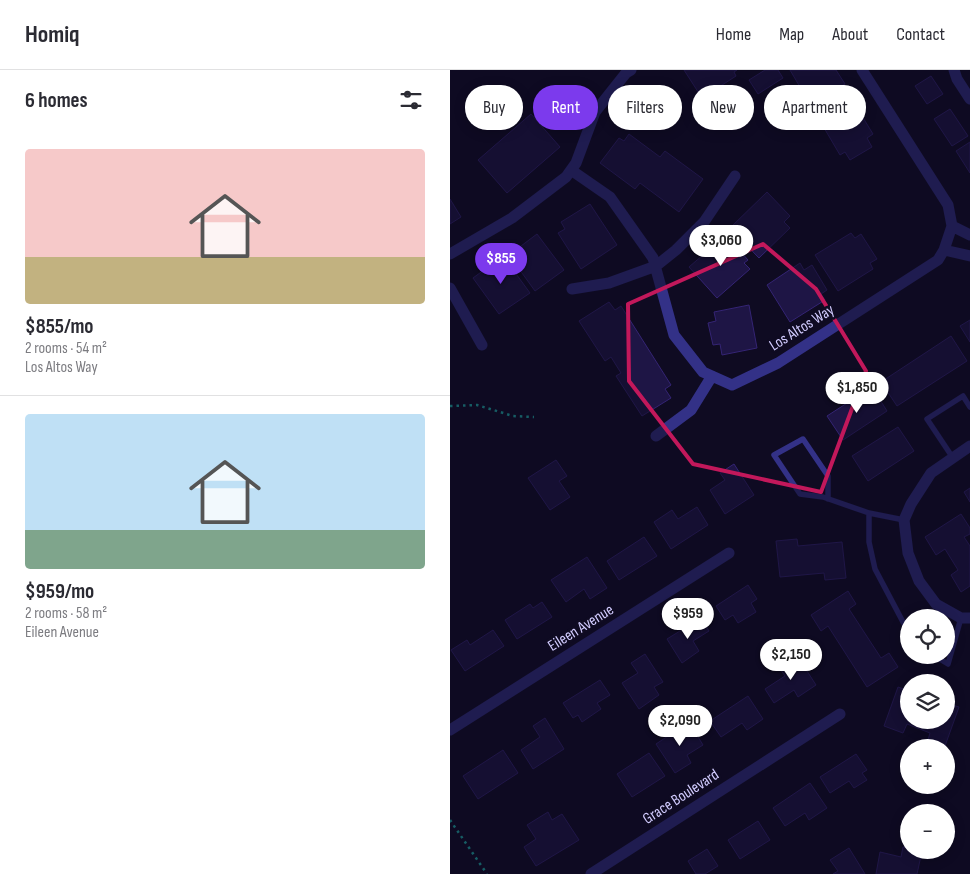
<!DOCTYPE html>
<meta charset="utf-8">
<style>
body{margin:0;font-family:"Sofia Sans Condensed",sans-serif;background:#f7f7f7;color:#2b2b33;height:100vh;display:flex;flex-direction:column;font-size:19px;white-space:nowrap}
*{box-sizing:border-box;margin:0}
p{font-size:16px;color:#7c7c81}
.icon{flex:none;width:28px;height:28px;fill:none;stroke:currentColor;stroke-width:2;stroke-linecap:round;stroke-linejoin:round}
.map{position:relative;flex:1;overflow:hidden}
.sheet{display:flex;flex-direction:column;background:#fff;width:450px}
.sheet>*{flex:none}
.guide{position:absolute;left:15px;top:15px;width:430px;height:45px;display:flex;gap:10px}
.buttons{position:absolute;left:450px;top:539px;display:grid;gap:10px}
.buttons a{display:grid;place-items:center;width:55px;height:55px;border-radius:50%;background:#fff;box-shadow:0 2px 12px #0003;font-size:25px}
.price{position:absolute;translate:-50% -42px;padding:0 11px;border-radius:18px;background:#fff;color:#222;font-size:16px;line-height:32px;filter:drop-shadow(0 1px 2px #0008)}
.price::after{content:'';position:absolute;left:50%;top:30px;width:15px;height:11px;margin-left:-8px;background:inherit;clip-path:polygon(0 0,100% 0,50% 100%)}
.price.active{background:#7c3aed;color:#fff}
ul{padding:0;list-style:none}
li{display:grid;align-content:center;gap:10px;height:265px;padding:0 25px}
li+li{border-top:1px solid #e1e1e2}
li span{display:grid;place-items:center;height:155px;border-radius:5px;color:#555}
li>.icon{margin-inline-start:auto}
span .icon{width:90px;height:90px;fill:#fffc;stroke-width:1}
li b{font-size:21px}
h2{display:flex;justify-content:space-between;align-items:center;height:60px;padding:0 25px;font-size:21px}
.tag{padding:0 18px;border-radius:22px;background:#fff;box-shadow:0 2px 12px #0003;font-size:18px;line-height:45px}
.tag.active{background:#7c3aed;color:#fff}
header{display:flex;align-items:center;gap:30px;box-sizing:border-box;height:70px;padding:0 25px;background:#fff;border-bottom:1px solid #e1e1e2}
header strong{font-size:24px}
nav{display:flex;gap:28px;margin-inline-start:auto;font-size:18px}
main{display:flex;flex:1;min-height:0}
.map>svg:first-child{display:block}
</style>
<header>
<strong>Homiq</strong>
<nav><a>Home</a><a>Map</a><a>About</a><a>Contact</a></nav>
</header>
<main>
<section class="sheet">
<h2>6 homes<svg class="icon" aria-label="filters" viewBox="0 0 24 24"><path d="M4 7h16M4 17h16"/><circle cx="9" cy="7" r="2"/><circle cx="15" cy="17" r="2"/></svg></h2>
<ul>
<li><span style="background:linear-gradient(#f6c9c9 70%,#c2b280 0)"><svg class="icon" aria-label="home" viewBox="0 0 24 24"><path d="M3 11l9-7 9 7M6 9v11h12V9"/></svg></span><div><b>$855/mo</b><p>2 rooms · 54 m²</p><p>Los Altos Way</p></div></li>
<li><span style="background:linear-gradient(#bfe0f5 75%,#7fa58c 0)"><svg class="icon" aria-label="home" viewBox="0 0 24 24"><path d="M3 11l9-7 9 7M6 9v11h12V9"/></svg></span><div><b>$959/mo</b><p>2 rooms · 58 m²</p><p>Eileen Avenue</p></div></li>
</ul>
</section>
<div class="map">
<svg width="520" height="804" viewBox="0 0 520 804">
<rect width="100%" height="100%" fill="#0f0b22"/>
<!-- building -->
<path fill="#1e1545" stroke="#342474" d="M234,0H287L284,2L286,6L252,28Z
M315,0H328L333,8L308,24L299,10Z
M340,0H386L395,14L388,18L399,36L404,33L423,64L417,68L422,77L400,90L395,82L390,85Z
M481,6L493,24L477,34L465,16Z
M500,39L518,66L502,76L484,49Z
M81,44L110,77L57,123L28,90Z
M179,64L210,87L215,81L253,109L229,142L190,113L185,119L150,93L169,68L174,71Z
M520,72V103L506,81Z
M317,122L340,146L334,152L340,158L309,188L280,158Z
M0,129L11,147L0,154Z
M140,134L167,175L131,199L108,163L115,159L111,152Z
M401,163L405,168L411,164L427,189L420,193L423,199L388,221L365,185Z
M87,164L114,200L85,221L59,185Z
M276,165L298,190L294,193L300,199L267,228L239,197Z
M53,186L80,223L49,244L23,208Z
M350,193L354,200L362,195L377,220L371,224L375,230L340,252L317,215Z
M159,232L165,240L171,236L221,315L215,319L221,328L192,346L166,306L171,303L161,287L155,291L129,251Z
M299,235L307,278L272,285L270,274L263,275L258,253L266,251L264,242Z
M520,250V272L510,256Z
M501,266L517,291L447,336L431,312Z
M422,317L437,341L393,370L377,346Z
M448,357L464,381L418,411L402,386Z
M106,390L117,406L109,411L120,427L100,440L78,408Z
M284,394L304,425L275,444L260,420L275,410L270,403Z
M520,418V432L514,422Z
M247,437L258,455L221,479L204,452L222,440L228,449Z
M511,444L520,458V464L514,467L520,476V516L511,522L501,505L508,500L495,479L486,485L475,467Z
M194,467L207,486L169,510L157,491Z
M347,469L348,476L392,472L396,508L375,510L374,503L330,507L326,471Z
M137,487L157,518L140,529L134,519L116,532L101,510Z
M298,515L307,529L301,533L306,542L288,553L283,545L275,550L266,536Z
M398,521L406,534L399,539L431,588L439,583L448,597L417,617L378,556L371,561L361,545Z
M92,532L102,547L67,569L55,550L80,534L83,538Z
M251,548L259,561L243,571L249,581L232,593L217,569Z
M43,560L54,576L15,601L1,580L17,570L20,575Z
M195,584L213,612L204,617L209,625L189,639L172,613L188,603L181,593Z
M348,587L366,615L348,627L344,620L324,633L315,619L335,606L330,599Z
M150,610L160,625L147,633L151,639L132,652L128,645L123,648L113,633Z
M448,617L459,621V650H496V633L509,637L495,676L478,670L480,663L457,654L453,663L434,656Z
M298,626L313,649L297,660L292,653L271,667L260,651Z
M95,648L114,679L83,699L71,680L90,667L83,656Z
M239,652L253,675L237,685L241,693L225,703L206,674Z
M53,680L68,703L28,729L13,706Z
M199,683L215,706L182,727L167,704Z
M406,684L417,700L412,703L417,710L404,718L399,711L380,723L370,707Z
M360,713L377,738L359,750L355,743L335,756L323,738Z
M98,742L102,750L112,744L129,770L86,796L74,777L86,769L77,755Z
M308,751L320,770L290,789L278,770Z
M453,777L459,778V780L472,781L467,804H426L430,782L451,787Z
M399,778L415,804H383L388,801L380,790Z
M257,779L268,796L255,804H246L238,791Z"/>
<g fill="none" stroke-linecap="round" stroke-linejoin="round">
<!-- path -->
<path stroke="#20bfb4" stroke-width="2.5" stroke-dasharray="2.5 4" stroke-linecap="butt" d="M0,336L27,335L63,346L84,347
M0,750L37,804"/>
<!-- service -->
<path stroke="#333187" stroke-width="5.5" d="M503,388L477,349L513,326L520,337
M378,429V406L353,369L324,385L350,424L373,427L419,443L454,450
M419,443V472L425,499L453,552L459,560
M483,585L498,594L511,548"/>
<!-- minor -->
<path stroke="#333187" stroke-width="11" d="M504,0L507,9L520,29
M121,100L160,127L203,188L224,265L253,302L282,315L328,293L488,190L494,180L502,156L498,135L412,0
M502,156L520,165
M494,180L520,186
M0,184L62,148L116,107L126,93L145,42L176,3L181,0
M0,218L32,275
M122,219L159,213L206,196L226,180L254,152L285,106
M206,366L241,340L262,306
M520,376L481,403L461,434L454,450L458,483L469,511L486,534L511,548H520
M0,660L279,483
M141,804L390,644"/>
</g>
<!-- marked area -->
<path d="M0 0H520V804H0ZM313,174L366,219L416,301L371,422L243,394L179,311L178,234Z" fill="#0f0b22" fill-opacity=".55" fill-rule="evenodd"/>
<path fill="none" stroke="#c2185b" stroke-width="4" stroke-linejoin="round" d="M313,174L366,219L416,301L371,422L243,394L179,311L178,234Z"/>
<g text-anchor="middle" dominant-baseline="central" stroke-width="5" stroke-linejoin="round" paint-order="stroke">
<!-- street labels -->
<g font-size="16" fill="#d2ccff" stroke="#0f0b22">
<text transform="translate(352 258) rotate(-32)">Los Altos Way</text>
<text transform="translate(131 558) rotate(-32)">Eileen Avenue</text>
<text transform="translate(231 727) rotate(-33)">Grace Boulevard</text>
</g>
</g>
</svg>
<div class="buttons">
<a><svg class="icon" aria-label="locate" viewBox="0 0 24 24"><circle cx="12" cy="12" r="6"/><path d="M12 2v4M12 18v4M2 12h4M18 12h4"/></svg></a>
<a><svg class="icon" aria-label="layers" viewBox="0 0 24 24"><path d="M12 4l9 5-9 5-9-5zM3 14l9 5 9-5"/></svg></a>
<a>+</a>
<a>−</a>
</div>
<b class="price" style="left:271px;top:197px">$3,060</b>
<b class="price active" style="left:51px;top:215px">$855</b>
<b class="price" style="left:407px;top:344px">$1,850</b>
<b class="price" style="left:238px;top:570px">$959</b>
<b class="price" style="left:341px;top:611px">$2,150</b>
<b class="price" style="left:230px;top:677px">$2,090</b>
<div class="guide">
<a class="tag">Buy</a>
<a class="tag active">Rent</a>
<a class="tag">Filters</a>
<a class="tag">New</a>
<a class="tag">Apartment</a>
</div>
</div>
</main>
